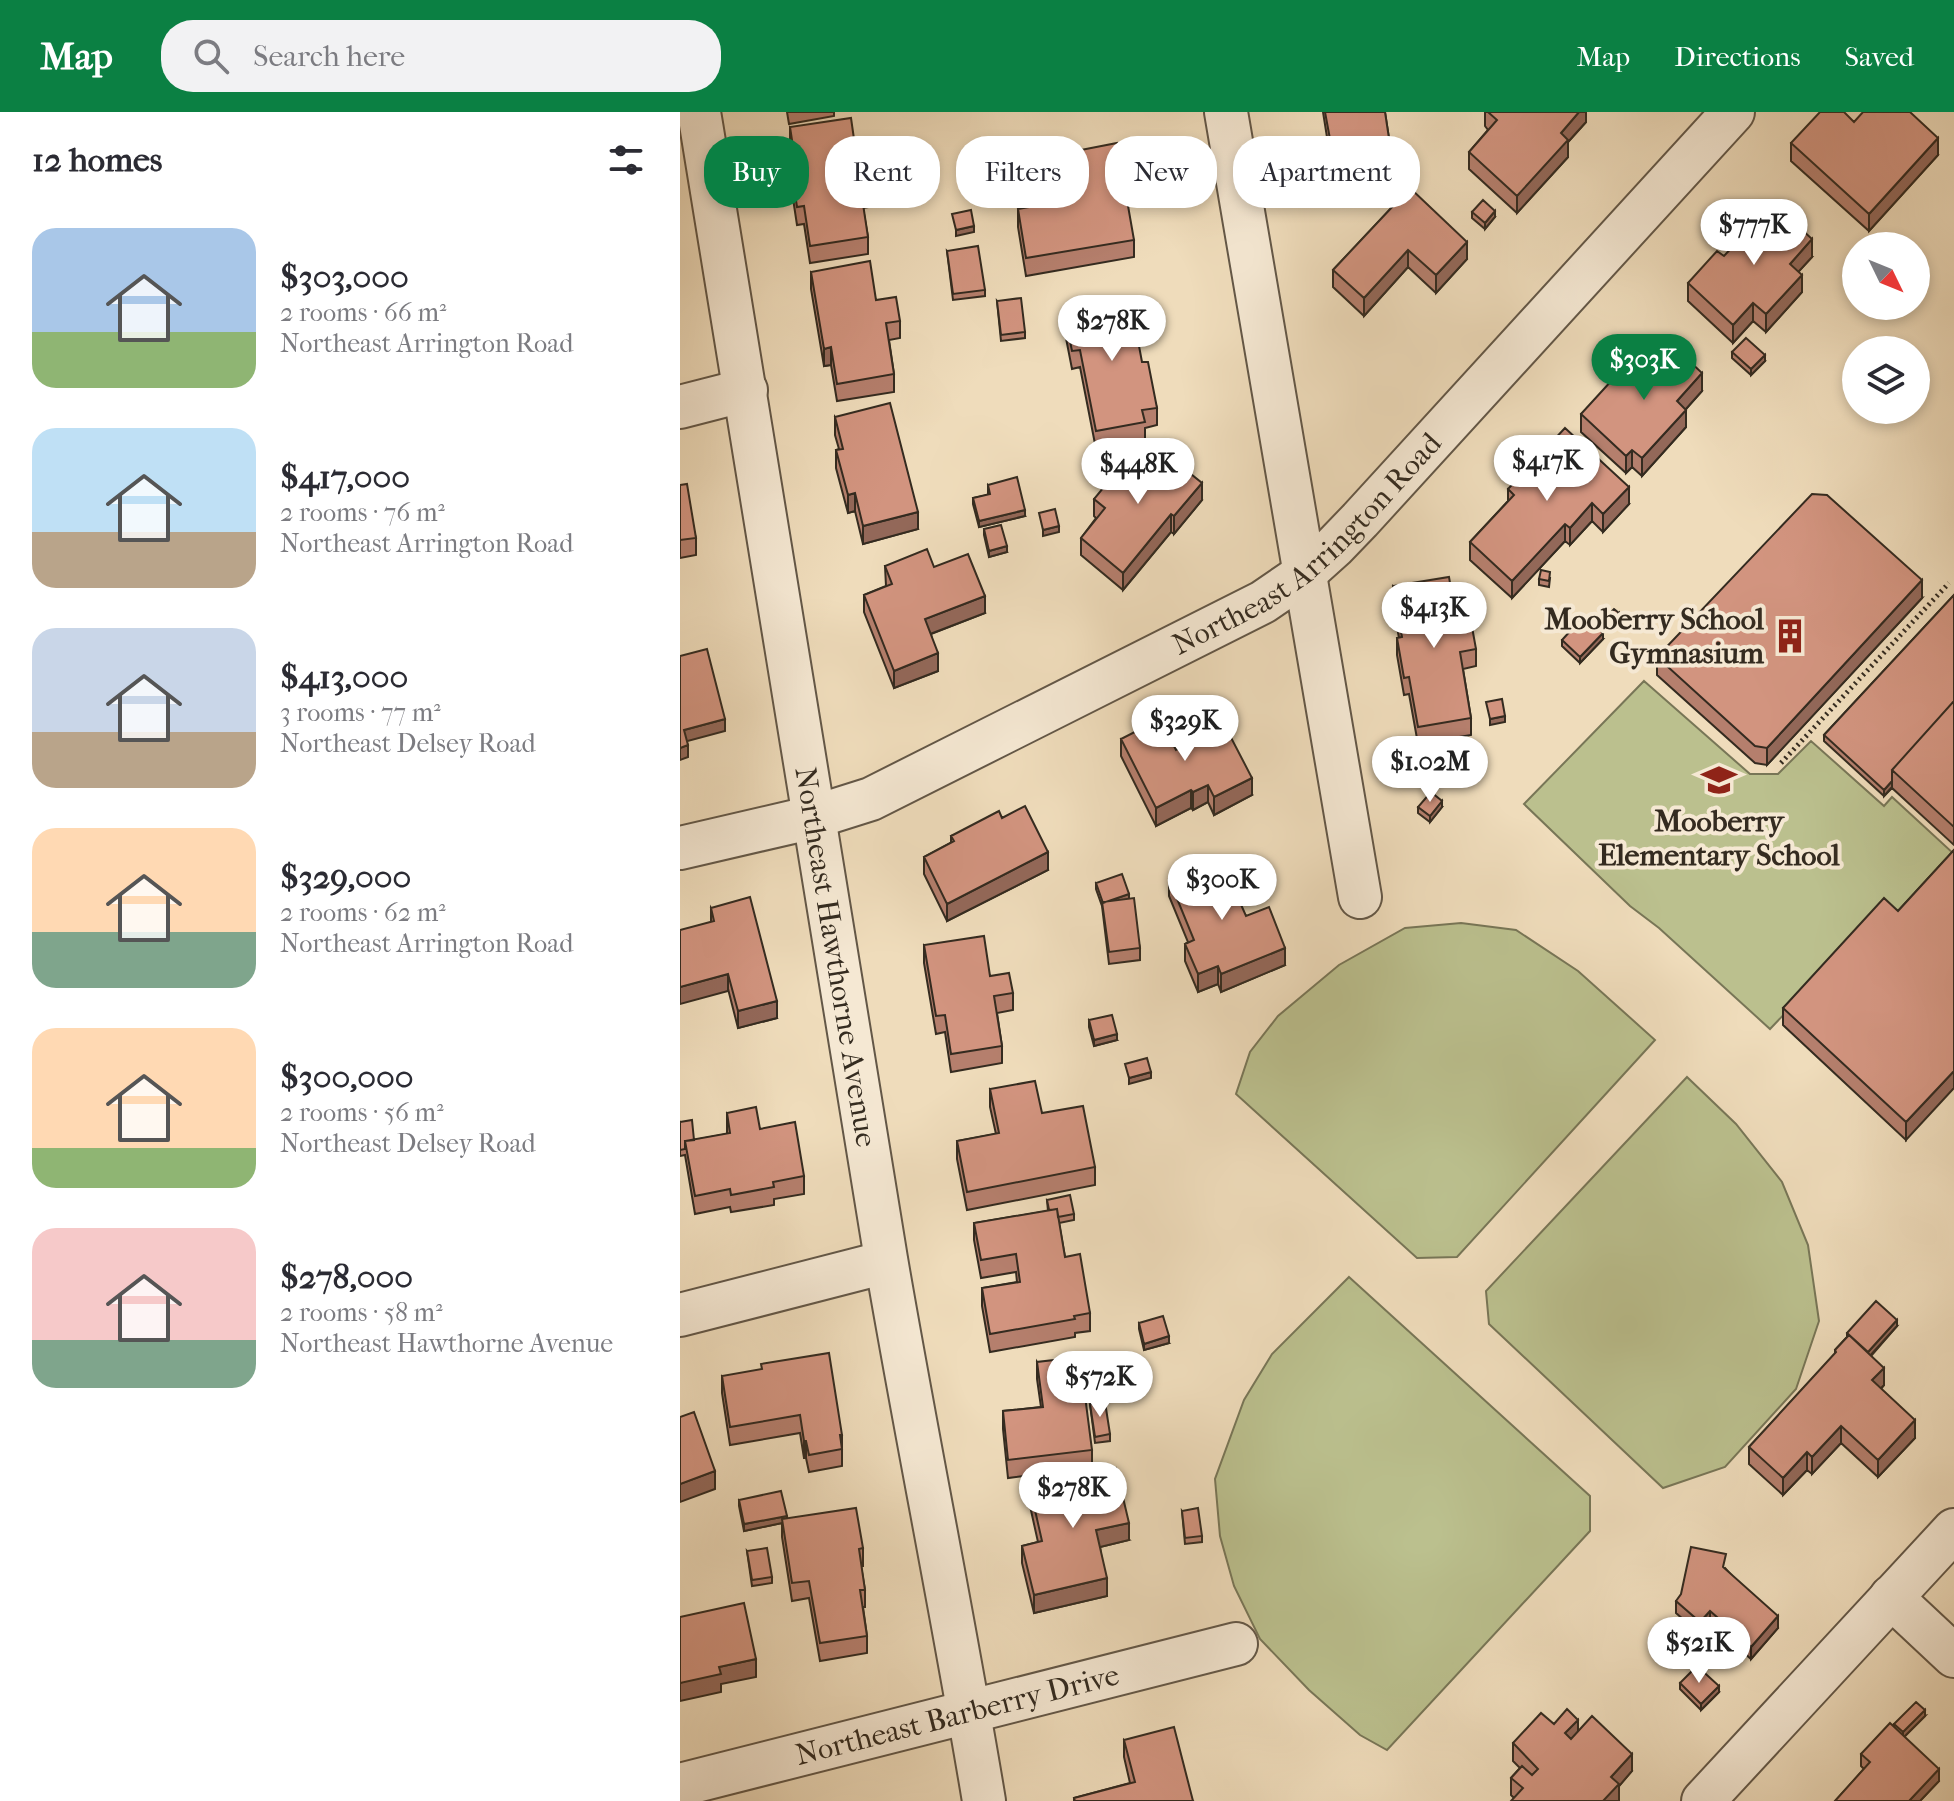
<!DOCTYPE html>
<meta charset="utf-8">
<style>
body{margin:0;font-family:"IM FELL French Canon",serif;background:#f2f2f3;color:#2b2b33;height:100vh;display:flex;flex-direction:column;font-size:30px;white-space:nowrap}
*{box-sizing:border-box;margin:0}
p{font-size:26px;color:#7c7c81}
.icon{flex:none;width:44px;height:44px;fill:none;stroke:currentColor;stroke-width:2;stroke-linecap:round;stroke-linejoin:round}
.map{position:relative;flex:1;overflow:hidden}
.panel{display:flex;flex-direction:column;background:#fff;width:680px}
.panel>*{flex:none}
.hud{position:absolute;left:24px;top:24px;width:760px;height:72px;display:flex;gap:16px}
.needle{width:52px;rotate:133deg}
.tools{position:absolute;left:1162px;top:120px;display:grid;gap:16px}
.tools a{display:grid;place-items:center;width:88px;height:88px;border-radius:50%;background:#fff;box-shadow:0 4px 12px #0003;font-size:40px}
.price{position:absolute;translate:-50% -68px;padding:0 18px;border-radius:28px;background:#fff;color:#222;font-size:26px;line-height:52px;filter:drop-shadow(0 2px 4px #0008)}
.price::after{content:'';position:absolute;left:50%;top:48px;width:24px;height:18px;margin-left:-12px;background:inherit;clip-path:polygon(0 0,100% 0,50% 100%)}
.price.on{background:#0b8043;color:#fff}
ul{padding:0;list-style:none}
li{display:flex;align-items:center;gap:24px;height:200px;padding:0 32px}
li span{display:grid;place-items:center;flex:none;width:224px;height:160px;border-radius:24px;color:#555}
li>.icon{margin-inline-start:auto}
span .icon{width:96px;height:96px;fill:#fffc;stroke-width:1}
li b{font-size:34px}
h2{display:flex;justify-content:space-between;align-items:center;height:96px;padding:0 32px;font-size:34px}
.chip{padding:0 28px;border-radius:32px;background:#fff;box-shadow:0 4px 12px #0003;font-size:28px;line-height:72px}
.chip.on{background:#0b8043;color:#fff}
header{display:flex;align-items:center;gap:48px;box-sizing:border-box;height:112px;padding:0 40px;background:#0b8043;color:#fff}
header strong{font-size:38px}
nav{display:flex;gap:44px;margin-inline-start:auto;font-size:28px}
.search{width:560px;height:72px;background:#f2f2f3;display:flex;align-items:center;gap:20px;box-sizing:border-box;padding:0 28px;border-radius:32px;color:#7c7c81;font-size:30px}
main{display:flex;flex:1;min-height:0}
.map>svg:first-child{display:block}
</style>
<header>
<strong>Map</strong>
<div class="search"><svg class="icon" aria-label="search" viewBox="0 0 24 24"><circle cx="10" cy="10" r="6"/><path d="M15 15l6 6"/></svg>Search here</div>
<nav><a>Map</a><a>Directions</a><a>Saved</a></nav>
</header>
<main>
<section class="panel">
<h2>12 homes<svg class="icon" aria-label="filters" viewBox="0 0 24 24"><path d="M4 7h16M4 17h16"/><circle cx="9" cy="7" r="2"/><circle cx="15" cy="17" r="2"/></svg></h2>
<ul>
<li><span style="background:linear-gradient(#a9c7e8 65%,#8fb573 0)"><svg class="icon" aria-label="home" viewBox="0 0 24 24"><path d="M3 11l9-7 9 7M6 9v11h12V9"/></svg></span><div><b>$303,000</b><p>2 rooms · 66 m²</p><p>Northeast Arrington Road</p></div></li>
<li><span style="background:linear-gradient(#bfe0f5 65%,#b9a48a 0)"><svg class="icon" aria-label="home" viewBox="0 0 24 24"><path d="M3 11l9-7 9 7M6 9v11h12V9"/></svg></span><div><b>$417,000</b><p>2 rooms · 76 m²</p><p>Northeast Arrington Road</p></div></li>
<li><span style="background:linear-gradient(#c9d6e8 65%,#b9a48a 0)"><svg class="icon" aria-label="home" viewBox="0 0 24 24"><path d="M3 11l9-7 9 7M6 9v11h12V9"/></svg></span><div><b>$413,000</b><p>3 rooms · 77 m²</p><p>Northeast Delsey Road</p></div></li>
<li><span style="background:linear-gradient(#ffd9b3 65%,#7fa58c 0)"><svg class="icon" aria-label="home" viewBox="0 0 24 24"><path d="M3 11l9-7 9 7M6 9v11h12V9"/></svg></span><div><b>$329,000</b><p>2 rooms · 62 m²</p><p>Northeast Arrington Road</p></div></li>
<li><span style="background:linear-gradient(#ffd9b3 75%,#8fb573 0)"><svg class="icon" aria-label="home" viewBox="0 0 24 24"><path d="M3 11l9-7 9 7M6 9v11h12V9"/></svg></span><div><b>$300,000</b><p>2 rooms · 56 m²</p><p>Northeast Delsey Road</p></div></li>
<li><span style="background:linear-gradient(#f6c9c9 70%,#7fa58c 0)"><svg class="icon" aria-label="home" viewBox="0 0 24 24"><path d="M3 11l9-7 9 7M6 9v11h12V9"/></svg></span><div><b>$278,000</b><p>2 rooms · 58 m²</p><p>Northeast Hawthorne Avenue</p></div></li>
</ul>
</section>
<div class="map">
<svg width="1274" height="1689" viewBox="0 0 1274 1689">
<rect width="100%" height="100%" fill="#efdcbb"/>
<filter id="stains"><feTurbulence type="fractalNoise" baseFrequency=".0025" numOctaves="4"/><feColorMatrix values="0 0 0 0 .2 0 0 0 0 .09 0 0 0 0 .02 0 0 0 .5 -.17"/></filter>
<radialGradient id="worn" r=".72"><stop offset=".6" stop-color="#630" stop-opacity="0"/><stop offset="1" stop-color="#630" stop-opacity=".3"/></radialGradient>
<!-- green -->
<path fill="#bbc08e" stroke="#787657" stroke-width="2" d="M964,569L1070,662H1098L1131,629L1204,694L1212,685L1274,742L1218,806L1206,796L1090,917L979,816L950,794L844,692Z
M781,811L836,818L898,859L975,928L777,1145L737,1146L556,982L570,940L598,904L659,853L725,816Z
M1007,965L1056,1012L1102,1070L1128,1133L1139,1209L1116,1277L1045,1355L983,1376L809,1212L806,1179Z
M669,1165L910,1384V1419L707,1638L680,1623L629,1578L580,1527L554,1474L540,1424L535,1367L564,1288L592,1242Z"/>
<g fill="none" stroke-linecap="round" stroke-linejoin="round">
<!-- minor casing -->
<g stroke="#635747" stroke-width="46">
<g id="minor">
<path id="s1" d="M19,0C83,382 141,765 206,1147C237,1328 274,1508 304,1689"/>
<path d="M546,0L680,785"/>
<path d="M0,295L66,278"/>
<path id="s2" d="M0,736L134,705L191,687L583,490L624,462L654,435L680,408L1053,0"/>
<path d="M0,1203L206,1150"/>
<path d="M1211,1485L1274,1544"/>
<path id="s3" d="M0,1673L556,1532"/>
<path d="M1023,1689L1274,1418"/>
</g>
</g>
<!-- path -->
<path stroke="#342b20" stroke-width="5" stroke-dasharray="2 4" stroke-linecap="butt" d="M1101,651L1269,471"/>
<!-- minor -->
<use href="#minor" stroke="#f5e8d3" stroke-width="42"/>
</g>
<!-- wall -->
<path fill="#b57f6d" stroke="#342b20" stroke-width="2" d="M107,0H154V4L109,12Z
M643,0H705L712,46V63L661,71L657,43L650,44Z
M805,0H906V10L888,30V45L837,101L789,57V40L808,18L805,14Z
M1174,10L1258,43L1189,119L1111,49V31Z
M110,15L176,41L195,76V94L183,96L188,125V142L130,151L124,112L117,113L112,80V62H114L110,33Z
M375,43L454,128V145L346,164L338,115V97L380,90L375,60Z
M730,76L787,147L756,181L728,155L684,204L653,175V158Z
M792,100L815,105L805,117L792,106Z
M267,139L305,178V184L273,188Z
M1044,144L1132,145L1118,160L1122,180L1086,220L1073,209L1053,231L1008,189V171Z
M131,160L196,188L220,209V226L209,228L214,262V280L157,289L151,253L144,254L131,177Z
M317,189L345,220V226L321,229Z
M384,199L462,250L477,296V313L465,316V328L416,337L400,255L392,257L384,216Z
M1052,240L1085,249L1071,263L1052,246Z
M960,257L1022,279L1006,297V315L962,364L952,355L946,361L901,320V302L938,272Z
M155,305L238,417L183,432L175,399L168,401L156,356V338L159,337L155,323Z
M458,356L522,388L494,422L491,420L443,478L401,443V426L416,406L414,404V387Z
M0,373L16,426V443L0,446Z
M308,373L345,404L299,415L293,392V386L308,383Z
M828,377L949,392L923,420L912,409L890,433L885,429L832,486L790,448V430L828,389Z
M304,417L327,440L309,445L304,423Z
M205,454L254,455L305,501L251,522L258,559L214,576L184,500V483L206,474Z
M870,466L869,475L859,473V467Z
M713,474L776,506L796,537V554L783,557L791,606V623L738,632L729,582L724,583L717,543V526H719L713,492Z
M1274,483V733L1212,676L1204,684L1144,629V623Z
M1242,486L1087,653L1075,651L977,563V545Z
M925,506L939,507L930,517L925,512Z
M923,527L900,551L882,534V528Z
M441,627L496,638L572,683L534,703L528,690L513,698L511,696L476,714L441,644Z
M738,695H762L750,710L738,701Z
M322,706L368,758L267,809L244,762V745L271,731V724Z
M1274,738L1226,1028L1103,913V896L1218,799Z
M489,767L546,774L566,804L605,853L541,880L538,872L518,880L505,849V832L508,830L489,784Z
M416,771L449,787L460,836V848L429,852L422,794L416,777Z
M31,796L97,906L58,916L31,810Z
M244,833L310,864L333,881V898L317,901L322,934V951L271,960L265,920L256,922L244,851Z
M409,908L437,928L414,934L409,915Z
M310,977L362,1001L415,1055V1073L287,1098L277,1047V1029L316,1022L310,995Z
M47,1001L80,1017L124,1064V1082L94,1087V1093L51,1100L50,1095L15,1102L5,1043L0,1044V1010L14,1028L47,1022Z
M367,1088L394,1102V1108L379,1111L385,1145L410,1201V1219L395,1221V1225L310,1240L302,1194V1176L337,1170L336,1160L301,1166L294,1128V1111L368,1099Z
M459,1211L489,1231L464,1238L459,1217Z
M1217,1214L1191,1244L1204,1273L1201,1277L1235,1326L1198,1365L1161,1331L1132,1362L1127,1358L1103,1383L1069,1352V1335L1155,1242V1238L1167,1225V1221Z
M357,1250L412,1338V1355L328,1366L323,1317V1299L361,1295L357,1267Z
M42,1264L162,1323V1354L129,1360L126,1346H124L120,1321L50,1333L42,1281Z
M410,1292L430,1322V1329L415,1331Z
M350,1376L449,1428L420,1435L427,1484L354,1501L342,1451V1434L358,1430L350,1394Z
M59,1388L183,1436V1454H181L185,1478V1495H183L187,1524V1541L140,1549L129,1486L112,1489L102,1425V1411L64,1419L59,1394Z
M502,1399L522,1424V1430L505,1432Z
M67,1439L92,1465V1471L72,1474Z
M1045,1456L1098,1516L1071,1547L1030,1511L1020,1522L996,1501V1489Z
M1000,1571L1039,1580L1021,1598L1000,1577Z
M1245,1604L1224,1625L1259,1669L1240,1689H1155L1184,1657L1181,1654V1642L1214,1616V1612Z
M874,1612L898,1619L952,1659L939,1674V1689L834,1686L831,1683V1666L840,1656L833,1649V1631Z
M444,1628L513,1689H394V1686L450,1671L444,1645Z"/>
<!-- shaded-wall -->
<path fill="#936859" stroke="#342b20" stroke-width="2" d="M899,0H906V10L888,30V45L837,101V84L881,21Z
M1258,26V43L1189,119V102Z
M815,99V105L805,117V111Z
M294,114V120L276,124V118Z
M1132,127V145L1110,169V152Z
M787,130V147L756,181V163Z
M728,138V155L684,204V186Z
M1122,163V180L1086,220V202Z
M1073,191V209L1053,231V213Z
M151,235V253L144,254V237Z
M1085,243V249L1071,263V257Z
M1022,261V279L997,307V289Z
M1006,298V315L962,364V346Z
M952,338V355L946,361V344Z
M522,371V388L494,422V404Z
M949,375V392L923,420V402Z
M175,381V399L168,401V383Z
M912,391V409L890,433V416Z
M345,398V404L299,415V409Z
M238,400V417L183,432V414Z
M491,402V420L443,478V461Z
M885,412V429L832,486V469Z
M379,414V420L363,424V418Z
M327,434V440L309,445V439Z
M1242,468V486L1087,653V636Z
M305,484V501L245,524V507Z
M939,501V507L930,517V511Z
M923,521V527L900,551V545Z
M258,541V559L214,576V559Z
M825,604V610L810,613V607Z
M45,607V619L4,630V618Z
M8,633V645L0,648V636Z
M572,666V683L534,703V685Z
M1212,669V675L1204,684V678Z
M528,673V690L513,698V680Z
M511,678V696L476,714V696Z
M762,689V695L750,710V704Z
M368,740V758L267,809V792Z
M449,782V788L423,791Z
M605,836V853L541,880V862Z
M538,854V872L518,880V862Z
M48,862V879L0,892V875Z
M97,889V906L58,916V899Z
M437,922V928L414,934V928Z
M1274,959V976L1226,1028V1010Z
M471,960V966L449,972V966Z
M1217,1208V1214L1188,1246V1240Z
M489,1224V1231L464,1238V1232Z
M1204,1256V1273L1192,1286V1268Z
M1235,1308V1326L1198,1365V1348Z
M1161,1314V1331L1132,1362V1345Z
M124,1329H126V1346H124Z
M1127,1340V1358L1103,1383V1366Z
M35,1359V1377L0,1390V1372Z
M107,1404V1410L64,1419V1412Z
M449,1411V1428L416,1436V1418Z
M427,1466V1484L354,1501V1483Z
M1030,1499V1511L1020,1522V1510Z
M1098,1504V1516L1071,1547V1535Z
M76,1547V1565L41,1572V1580L0,1589V1571L39,1555Z
M1039,1574V1580L1021,1598V1592Z
M1245,1598V1604L1223,1626V1620Z
M898,1608V1625L885,1639V1621Z
M952,1642V1659L939,1674V1689H923L931,1665Z
M1259,1657V1669L1240,1689H1229Z"/>
<!-- building -->
<path fill="#d2947f" stroke="#342b20" stroke-width="2" d="M645,0H705L712,46L661,54L657,26L650,27Z
M808,0H899L881,21L888,28L837,84L789,40L817,8Z
M1140,0H1164L1174,10L1183,0H1230L1258,26L1189,102L1111,31Z
M171,6L176,41L189,38L195,76L181,79L188,125L130,134L124,94L117,95L112,62L117,61L110,15Z
M437,31L454,128L346,146L338,97L383,89L375,43Z
M730,76L787,130L756,163L728,138L684,186L653,158Z
M803,88L815,99L805,111L792,100Z
M1093,91L1132,127L1110,152L1122,163L1086,202L1073,191L1053,213L1008,171L1037,139L1044,144Z
M291,98L294,114L276,118L272,102Z
M298,134L305,178L273,182L267,139Z
M190,149L196,188L216,185L220,209L206,211L214,262L157,272L151,235L144,237L131,160Z
M341,186L345,220L321,223L317,189Z
M450,186L462,250H468L477,296L462,298L465,310L416,319L400,238L392,239L384,199Z
M1066,226L1085,243L1071,257L1052,240Z
M987,228L1022,261L997,289L1006,298L962,346L952,338L946,344L901,302L933,267L938,272L955,254L960,257Z
M210,291L238,400L183,414L175,381L168,383L156,338L163,337L155,305Z
M885,316L949,375L923,402L912,391L890,416L885,412L832,469L790,430L834,383L828,377Z
M476,334L522,371L494,404L491,402L443,461L401,426L425,396L414,387L447,347L458,356Z
M337,365L345,398L299,409L293,386L310,382L308,373Z
M7,372L16,426L0,428V373Z
M1132,382L1147,383L1242,468L1087,636L1075,634L977,545Z
M375,397L379,414L363,418L359,401Z
M321,413L327,434L309,439L304,417Z
M247,437L254,455L288,442L305,484L245,507L258,541L214,559L184,483L212,472L205,454Z
M861,458L870,460L869,469L859,467Z
M769,465L776,506L790,504L796,537L780,540L791,606L738,615L729,565L724,566L717,526L722,525L713,474Z
M1274,483V589L1212,658V669L1204,678L1144,623Z
M934,497L939,501L930,511L925,506Z
M904,504L923,521L900,545L882,528Z
M27,537L45,607L4,618L8,633L0,636V544Z
M822,587L825,604L810,607L806,590Z
M1274,589V715L1212,658Z
M480,607L496,638L545,614L572,666L534,685L528,673L513,680L511,678L476,696L441,627Z
M751,680L762,689L750,704L738,695Z
M345,694L368,740L267,792L244,745L274,729L271,724L319,699L322,706Z
M1274,738V959L1226,1010L1103,896L1204,786L1218,799Z
M534,748L546,774L552,772L566,804L589,795L605,836L541,862L538,854L518,862L505,832L514,828L489,767Z
M442,762L449,782L423,791L416,771Z
M70,785L97,889L58,899L48,862L0,875V818L34,809L31,796Z
M454,786L460,836L429,840L422,790Z
M304,824L310,864L329,861L333,881L314,884L322,934L271,942L265,903L256,904L244,833Z
M432,903L437,922L414,928L409,908Z
M467,946L471,960L449,966L445,952Z
M355,969L362,1001L403,994L415,1055L287,1080L277,1029L319,1021L310,977Z
M76,995L80,1017L115,1010L124,1064L93,1070L94,1075L51,1083L50,1077L15,1084L5,1029L50,1021L47,1001Z
M12,1008L14,1028L5,1029V1037L0,1038V1010Z
M390,1083L394,1102L378,1105L377,1097L369,1098L367,1088Z
M377,1097L385,1145L400,1142L410,1201L394,1204L395,1207L310,1222L302,1176L340,1170L336,1142L301,1148L294,1111Z
M1196,1189L1217,1208L1188,1240L1167,1221Z
M483,1204L489,1224L464,1232L459,1211Z
M1169,1223L1204,1256L1192,1268L1235,1308L1198,1348L1161,1314L1132,1345L1127,1340L1103,1366L1069,1335L1156,1240L1155,1238Z
M149,1241L162,1323H160L162,1337L129,1343L126,1329H124L120,1303L50,1315L42,1264L82,1257L81,1252Z
M400,1245L412,1338L328,1348L323,1299L363,1295L357,1250Z
M425,1290L430,1322L415,1325L410,1292Z
M14,1300L35,1359L0,1372V1305Z
M436,1356L449,1411L416,1418L427,1466L354,1483L342,1434L362,1429L350,1376Z
M101,1379L107,1404L64,1412L59,1388Z
M176,1396L183,1436L179,1437L185,1478H180L187,1524L140,1531L129,1469L112,1471L102,1407Z
M518,1396L522,1424L505,1426L502,1399Z
M1011,1435L1046,1442L1043,1455L1098,1504L1071,1535L1030,1499L1020,1510L996,1489L1001,1482Z
M87,1436L92,1465L72,1468L67,1439Z
M64,1491L76,1547L39,1555L41,1562L0,1571V1505Z
M1017,1554L1039,1574L1021,1592L1000,1571Z
M1236,1590L1245,1598L1223,1620L1214,1612Z
M887,1597L898,1608L885,1621L891,1627L912,1604L952,1642L931,1665L939,1672L923,1689H831L843,1676L831,1666L842,1654L852,1663L858,1657L833,1631L861,1601L874,1612Z
M1210,1611L1259,1657L1229,1689H1155L1190,1650L1181,1642Z
M494,1615L513,1689H395L394,1686L455,1670L444,1628Z"/>
<!-- icons -->
<defs>
<g id="building-bare" transform="scale(2.76)"><path d="M-4-6H4V6H1V3H-1V6H-4ZM-2.5-4.3h1.7v1.8h-1.7ZM.8-4.3h1.7v1.8H.8ZM-2.5-1h1.7V.8h-1.7ZM.8-1h1.7V.8H.8Z" fill="#8f2418" stroke="#f5e8d3" stroke-width="2.5" paint-order="stroke"/></g>
<g id="school-bare" transform="scale(2.76)"><path d="M0-5L7-2L0 1L-7-2ZM-4 1L0 2.5L4 1V4Q0 6-4 4Z" fill="#8f2418" stroke="#f5e8d3" stroke-width="2.5" paint-order="stroke"/></g>
</defs>
<g fill-rule="evenodd">
<use href="#building-bare" x="1110" y="524"/>
<use href="#school-bare" x="1039" y="668"/>
</g>
<g text-anchor="middle" dominant-baseline="central" stroke-width="8" stroke-linejoin="round" paint-order="stroke">
<!-- street labels -->
<g font-size="30" fill="#342b20" stroke="#f5e8d3">
<text stroke="none"><textPath href="#s2" startOffset="706">Northeast Arrington Road</textPath></text>
<text stroke="none"><textPath href="#s1" startOffset="856">Northeast Hawthorne Avenue</textPath></text>
<text stroke="none"><textPath href="#s3" startOffset="286">Northeast Barberry Drive</textPath></text>
</g>
<!-- poi labels -->
<g font-size="30" font-weight="bold" fill="#342b20" stroke="#f5e8d3" text-anchor="end">
<text x="1084" y="507">Mooberry School<tspan x="1084" dy="34">Gymnasium</tspan></text>
<text x="1039" y="709" text-anchor="middle">Mooberry<tspan x="1039" dy="34">Elementary School</tspan></text>
</g>
</g>
<rect width="100%" height="100%" filter="url(#stains)"/>
<rect width="100%" height="100%" fill="url(#worn)"/>
</svg>
<div class="tools">
<a><svg class="needle" viewBox="-14 -14 28 28"><path d="M0-13l5 13h-10z" fill="#e53935"/><path d="M0 13l5-13h-10z" fill="#7c7c81"/></svg></a>
<a><svg class="icon" aria-label="layers" viewBox="0 0 24 24"><path d="M12 4l9 5-9 5-9-5zM3 14l9 5 9-5"/></svg></a>
</div>
<b class="price" style="left:1074px;top:155px">$777K</b>
<b class="price" style="left:432px;top:251px">$278K</b>
<b class="price on" style="left:964px;top:290px">$303K</b>
<b class="price" style="left:867px;top:391px">$417K</b>
<b class="price" style="left:458px;top:394px">$448K</b>
<b class="price" style="left:754px;top:538px">$413K</b>
<b class="price" style="left:505px;top:651px">$329K</b>
<b class="price" style="left:750px;top:692px">$1.02M</b>
<b class="price" style="left:542px;top:810px">$300K</b>
<b class="price" style="left:420px;top:1307px">$572K</b>
<b class="price" style="left:393px;top:1418px">$278K</b>
<b class="price" style="left:1019px;top:1573px">$521K</b>
<div class="hud">
<a class="chip on">Buy</a>
<a class="chip">Rent</a>
<a class="chip">Filters</a>
<a class="chip">New</a>
<a class="chip">Apartment</a>
</div>
</div>
</main>
